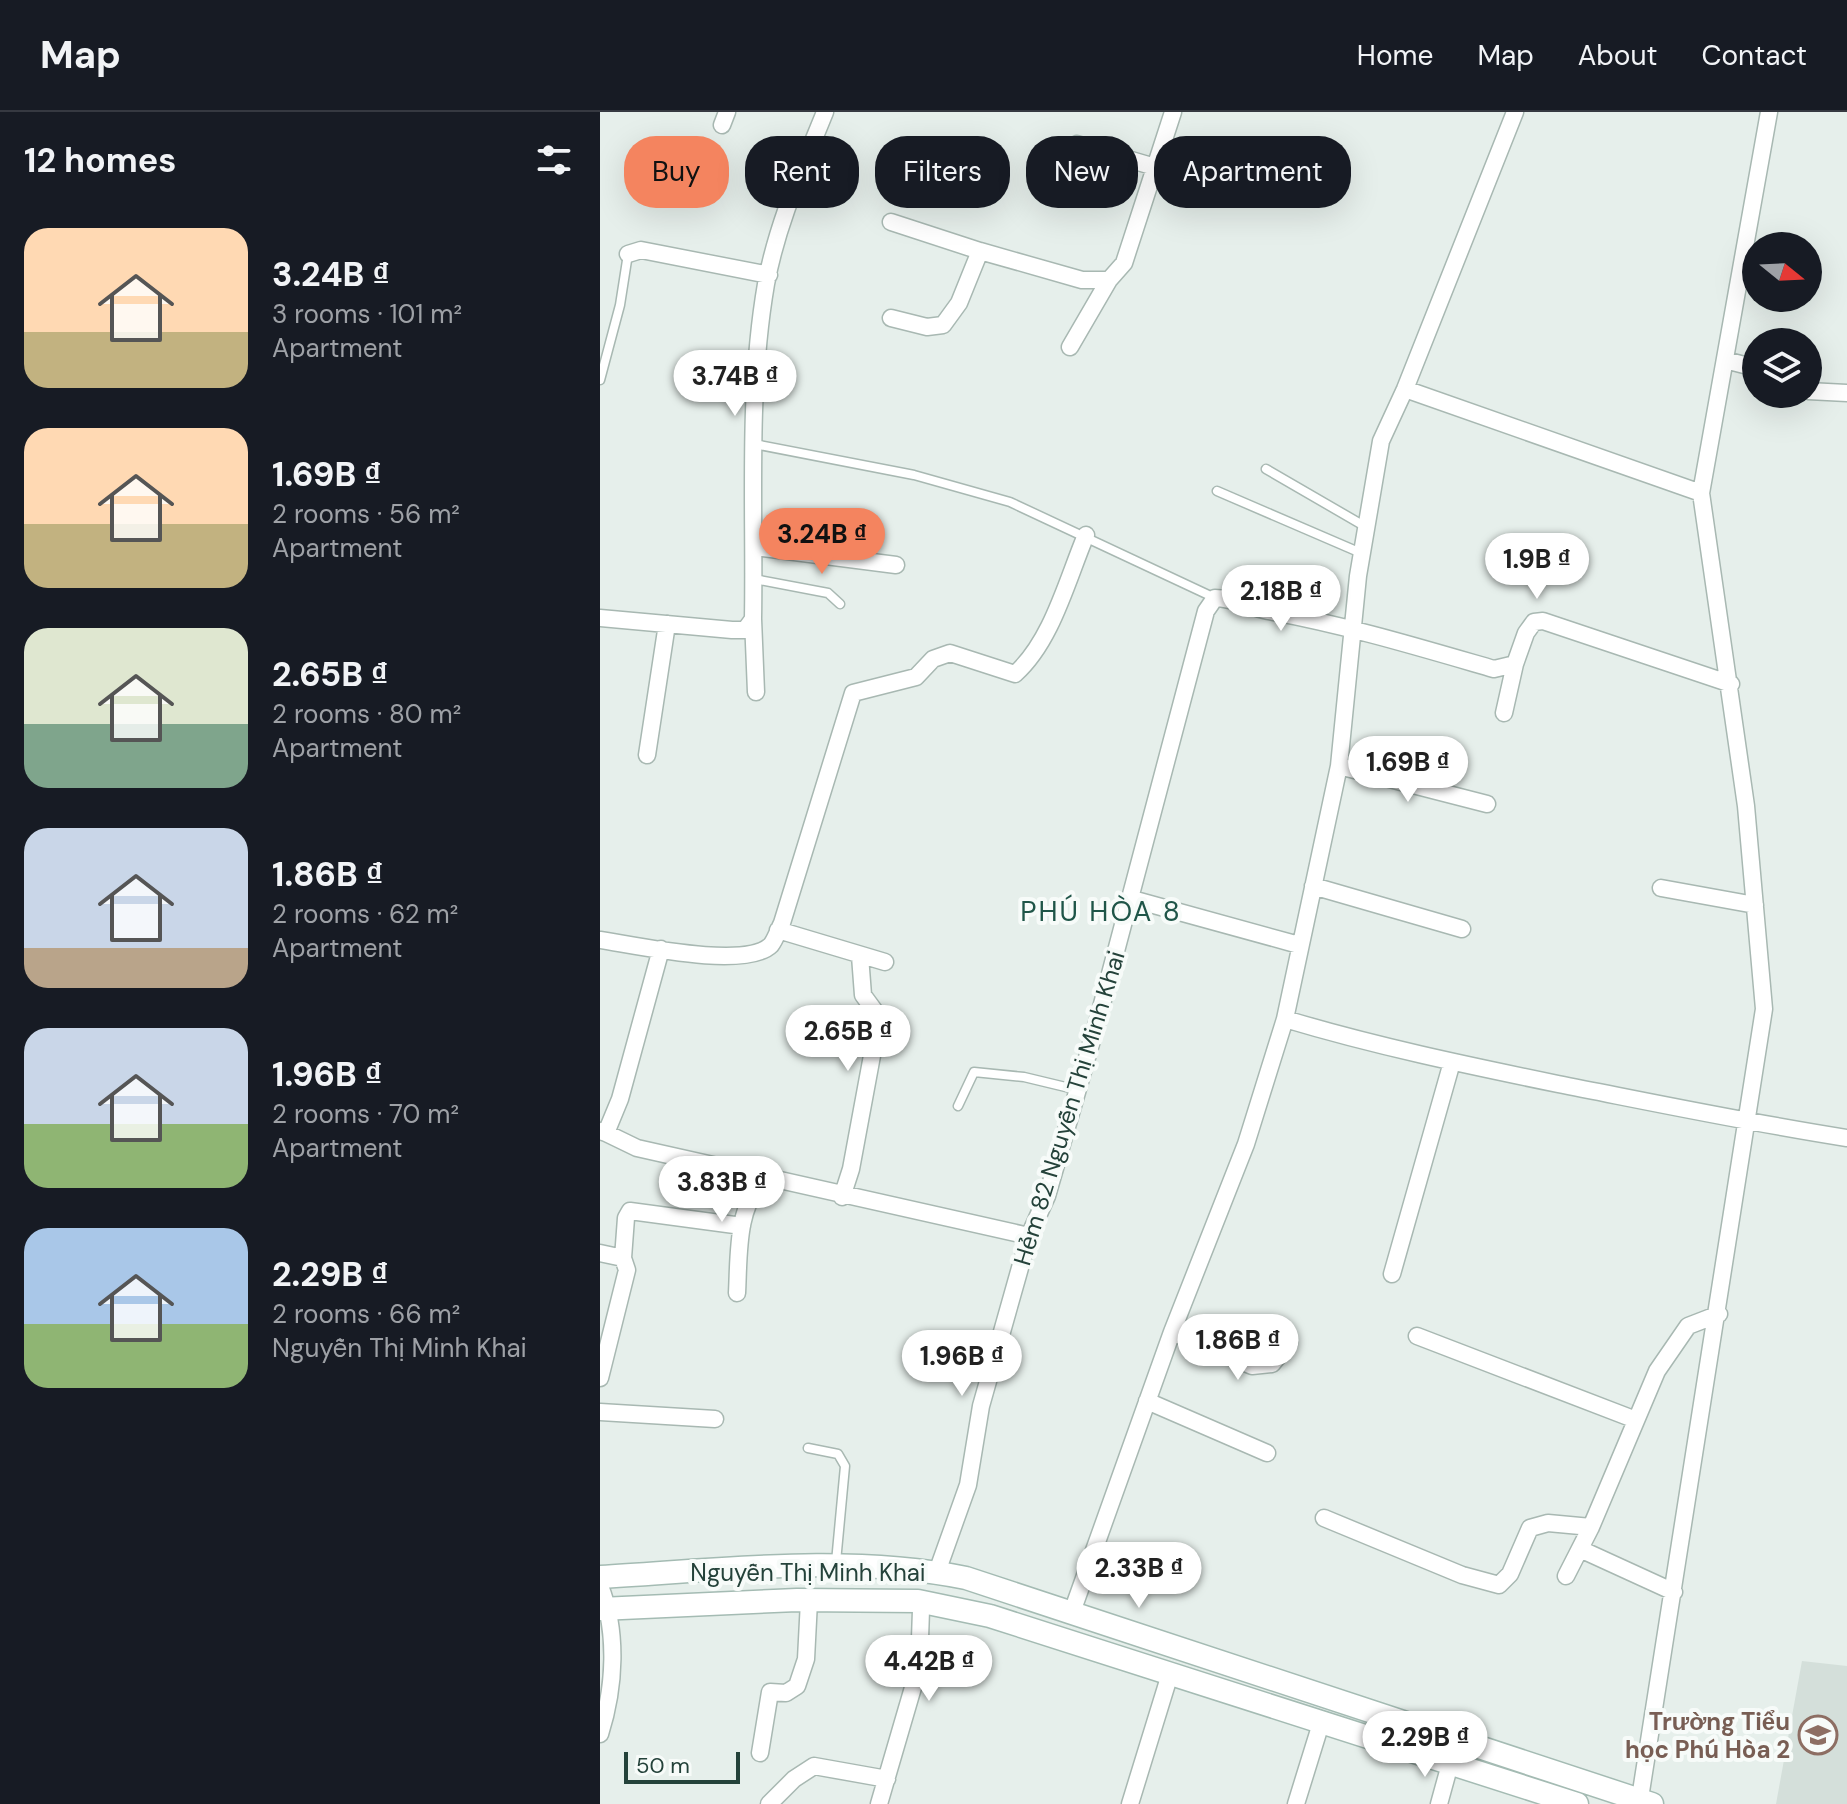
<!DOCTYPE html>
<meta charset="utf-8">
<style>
body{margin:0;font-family:"DM Sans",sans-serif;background:#20242c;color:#f1f3f6;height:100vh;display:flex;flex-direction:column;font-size:30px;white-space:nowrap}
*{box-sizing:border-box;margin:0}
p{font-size:26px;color:#9ea1a6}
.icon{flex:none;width:44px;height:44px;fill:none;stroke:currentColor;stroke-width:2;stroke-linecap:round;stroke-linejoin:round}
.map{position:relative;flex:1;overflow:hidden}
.sheet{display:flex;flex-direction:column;background:#171b24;width:600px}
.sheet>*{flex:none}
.guide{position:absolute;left:24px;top:24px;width:760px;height:72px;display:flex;gap:16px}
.needle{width:52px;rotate:108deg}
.tools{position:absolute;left:1142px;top:120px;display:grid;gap:16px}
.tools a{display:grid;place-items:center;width:80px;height:80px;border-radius:50%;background:#171b24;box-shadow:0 8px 32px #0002;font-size:40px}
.scale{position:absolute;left:24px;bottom:20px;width:116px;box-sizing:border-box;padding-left:8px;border:4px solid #24423a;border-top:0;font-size:22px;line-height:28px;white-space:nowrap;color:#24423a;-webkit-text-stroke:6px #f7fbf9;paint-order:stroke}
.price{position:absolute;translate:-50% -68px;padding:0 18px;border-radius:28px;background:#fff;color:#222;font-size:26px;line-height:52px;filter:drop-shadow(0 2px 4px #0008)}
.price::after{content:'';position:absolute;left:50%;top:48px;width:24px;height:18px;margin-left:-12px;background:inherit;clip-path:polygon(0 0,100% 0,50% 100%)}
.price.current{background:#f4845f;color:#111}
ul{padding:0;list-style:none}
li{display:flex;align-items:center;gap:24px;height:200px;padding:0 24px}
li span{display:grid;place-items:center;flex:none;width:224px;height:160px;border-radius:24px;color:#555}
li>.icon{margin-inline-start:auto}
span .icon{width:96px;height:96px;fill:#fffc;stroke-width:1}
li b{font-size:34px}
h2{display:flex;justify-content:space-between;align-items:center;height:96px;padding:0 24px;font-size:34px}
.tag{padding:0 28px;border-radius:32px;background:#171b24;box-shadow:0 8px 32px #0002;font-size:28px;line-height:72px}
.tag.current{background:#f4845f;color:#111}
header{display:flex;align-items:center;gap:48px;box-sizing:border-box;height:112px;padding:0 40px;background:#171b24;border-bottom:2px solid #363941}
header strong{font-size:38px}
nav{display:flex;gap:44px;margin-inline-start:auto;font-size:28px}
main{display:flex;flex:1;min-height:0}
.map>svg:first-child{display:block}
</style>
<header>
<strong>Map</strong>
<nav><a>Home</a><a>Map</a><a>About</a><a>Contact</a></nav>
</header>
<main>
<section class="sheet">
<h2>12 homes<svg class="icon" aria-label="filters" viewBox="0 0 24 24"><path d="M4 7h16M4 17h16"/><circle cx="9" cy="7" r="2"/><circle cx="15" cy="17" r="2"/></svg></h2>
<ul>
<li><span style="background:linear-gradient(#ffd9b3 65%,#c2b280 0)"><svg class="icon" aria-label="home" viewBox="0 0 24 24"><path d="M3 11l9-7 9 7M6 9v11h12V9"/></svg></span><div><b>3.24B ₫</b><p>3 rooms · 101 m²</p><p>Apartment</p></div></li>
<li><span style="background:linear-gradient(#ffd9b3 60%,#c2b280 0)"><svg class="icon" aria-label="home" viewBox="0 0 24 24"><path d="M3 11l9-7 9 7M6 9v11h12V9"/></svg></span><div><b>1.69B ₫</b><p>2 rooms · 56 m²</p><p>Apartment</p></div></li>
<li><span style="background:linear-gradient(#dfe7d0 60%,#7fa58c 0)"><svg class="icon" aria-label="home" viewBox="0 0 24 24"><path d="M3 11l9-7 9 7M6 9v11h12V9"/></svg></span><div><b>2.65B ₫</b><p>2 rooms · 80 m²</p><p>Apartment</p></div></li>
<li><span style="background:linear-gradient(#c9d6e8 75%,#b9a48a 0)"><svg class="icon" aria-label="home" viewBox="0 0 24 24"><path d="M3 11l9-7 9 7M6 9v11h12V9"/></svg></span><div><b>1.86B ₫</b><p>2 rooms · 62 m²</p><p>Apartment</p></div></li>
<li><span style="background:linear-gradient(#c9d6e8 60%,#8fb573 0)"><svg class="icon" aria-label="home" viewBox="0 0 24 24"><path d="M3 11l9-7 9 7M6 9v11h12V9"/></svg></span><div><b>1.96B ₫</b><p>2 rooms · 70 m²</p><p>Apartment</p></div></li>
<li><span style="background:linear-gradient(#a9c7e8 60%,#8fb573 0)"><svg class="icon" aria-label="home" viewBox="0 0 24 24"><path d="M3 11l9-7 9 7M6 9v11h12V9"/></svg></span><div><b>2.29B ₫</b><p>2 rooms · 66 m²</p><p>Nguyễn Thị Minh Khai</p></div></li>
</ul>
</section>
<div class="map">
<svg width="1247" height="1692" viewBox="0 0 1247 1692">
<rect width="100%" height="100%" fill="#e6efeb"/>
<!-- built -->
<path fill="#d4dfda" d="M1202,1549L1247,1554V1692H1176Z"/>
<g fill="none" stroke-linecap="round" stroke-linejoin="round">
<!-- service casing -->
<g stroke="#a8b8b2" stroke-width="11">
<path id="service" d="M0,268L20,193L28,142
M154,332L314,363L410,390L615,486
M666,357L766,415
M617,379L761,441
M154,467L228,481L240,492
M358,994L374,960L424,965L478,978
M208,1336L238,1342L245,1354L236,1450"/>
</g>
<!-- minor casing -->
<g stroke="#a8b8b2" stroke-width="19">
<path id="minor" d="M122,13L127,0
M477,32L555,55
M291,110L380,139
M28,142L41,138L169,163
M291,206L327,215L343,213L359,191L380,139L482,168H509L524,151L573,0
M470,235L509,168
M1125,248L1156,256
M805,277L1101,381
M1208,279L1247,281
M154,435L296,453
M0,506L132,518H145L153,507C155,396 147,282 166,172C177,112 202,57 225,0
M153,507L156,580
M904,601L915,552
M47,643L67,512
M739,654L887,692
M713,774L862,817
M1061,776L1155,793
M532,787L699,833
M178,818L285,850
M0,828C34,833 146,858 171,833C175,828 179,817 182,811L253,581L316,565L333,547L350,541L415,562C452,529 467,468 486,423
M685,907C775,934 866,953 958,972C1055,991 1150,1011 1247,1026
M0,1019L6,1021L20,987L61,837
M6,1021L37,1036L429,1124
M242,1085L251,1057L276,922L274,898L263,883L260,844
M0,1141L23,1146L27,1158L0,1266
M23,1146L26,1106L30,1099L142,1114
M792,1162L852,950
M137,1181C139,1144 136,1093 165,1067
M572,1220L652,1254L672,1252L689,1231
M817,1224L1036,1308
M547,1289L667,1341
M0,1300L115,1307
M724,1406L862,1463L899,1473L910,1462L930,1416L948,1411L991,1415
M980,1437L1074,1480
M337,1460L368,1373L381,1294L429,1124L447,1084L497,911L606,499L615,486C633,486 649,495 668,499C745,513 818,535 894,557L915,552L926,521L934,510L943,509L1131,572
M966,1464L991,1415L1057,1259L1088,1214L1119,1202
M0,1474C18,1520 15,1575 0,1622
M472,1500L572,1220L646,1032L685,907L739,654L758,464L781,329L805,277L915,0
M160,1641L170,1580L186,1581L197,1574L206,1547L209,1489
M1040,1686L1164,897L1146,694L1101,381L1169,0
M169,1692L194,1667L214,1654L287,1667
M279,1692L319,1555L321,1498L318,1489
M530,1692L570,1562
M696,1692L722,1608
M839,1692L850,1652"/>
</g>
<!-- secondary casing -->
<g stroke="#a4bbb3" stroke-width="25">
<path id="secondary" d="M0,1465C120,1458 248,1442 366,1466L1052,1692
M0,1497L197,1488L318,1489L390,1504L977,1692"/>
</g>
<!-- service -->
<use href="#service" stroke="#fff" stroke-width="8"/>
<!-- minor -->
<use href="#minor" stroke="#fff" stroke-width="16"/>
<!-- secondary -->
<use href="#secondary" stroke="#fff" stroke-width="22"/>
</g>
<!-- icons -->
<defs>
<g id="school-ring" transform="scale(2)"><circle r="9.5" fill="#f7fbf9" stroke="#8d6e63" stroke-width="1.5"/><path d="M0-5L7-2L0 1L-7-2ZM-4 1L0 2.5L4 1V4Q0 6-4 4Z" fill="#8d6e63"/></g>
</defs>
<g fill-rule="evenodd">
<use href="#school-ring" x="1218" y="1623"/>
</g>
<g text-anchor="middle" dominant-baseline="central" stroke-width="8" stroke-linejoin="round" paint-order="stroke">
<!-- street labels -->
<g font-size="24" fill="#24423a" stroke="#f7fbf9">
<text transform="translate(469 996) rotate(-73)">Hẻm 82 Nguyễn Thị Minh Khai</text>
<text x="208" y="1460">Nguyễn Thị Minh Khai</text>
</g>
<!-- education labels -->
<g font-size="24" font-weight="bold" fill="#785e54" stroke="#f7fbf9" text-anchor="end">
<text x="1190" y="1609">Trường Tiểu<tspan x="1190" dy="28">học Phú Hòa 2</tspan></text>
</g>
<!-- quarter labels -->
<g font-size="28" letter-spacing="2" fill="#1f5548" stroke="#f7fbf9">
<text x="501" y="799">PHÚ HÒA 8</text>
</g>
</g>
</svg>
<div class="tools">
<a><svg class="needle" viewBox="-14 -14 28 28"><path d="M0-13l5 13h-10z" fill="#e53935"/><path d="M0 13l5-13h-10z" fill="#9ea1a6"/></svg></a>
<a><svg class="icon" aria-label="layers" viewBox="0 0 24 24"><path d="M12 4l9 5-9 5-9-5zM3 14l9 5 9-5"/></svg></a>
</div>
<div class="scale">50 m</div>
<b class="price" style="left:135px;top:306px">3.74B ₫</b>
<b class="price current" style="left:222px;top:464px">3.24B ₫</b>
<b class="price" style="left:937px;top:489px">1.9B ₫</b>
<b class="price" style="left:681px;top:521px">2.18B ₫</b>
<b class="price" style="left:808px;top:692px">1.69B ₫</b>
<b class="price" style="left:248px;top:961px">2.65B ₫</b>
<b class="price" style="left:122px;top:1112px">3.83B ₫</b>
<b class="price" style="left:638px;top:1270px">1.86B ₫</b>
<b class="price" style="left:362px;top:1286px">1.96B ₫</b>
<b class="price" style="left:539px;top:1498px">2.33B ₫</b>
<b class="price" style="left:329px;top:1591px">4.42B ₫</b>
<b class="price" style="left:825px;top:1667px">2.29B ₫</b>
<div class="guide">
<a class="tag current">Buy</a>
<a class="tag">Rent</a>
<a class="tag">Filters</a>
<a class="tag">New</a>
<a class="tag">Apartment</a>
</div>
</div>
</main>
